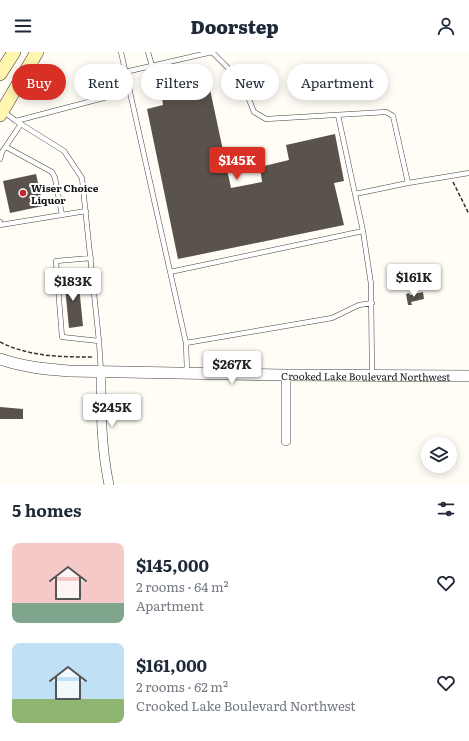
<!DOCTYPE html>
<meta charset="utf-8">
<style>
body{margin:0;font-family:Literata,serif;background:#f2f2f3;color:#1f2937;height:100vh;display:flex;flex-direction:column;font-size:15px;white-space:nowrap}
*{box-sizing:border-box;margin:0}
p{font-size:13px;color:#747a83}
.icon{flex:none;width:22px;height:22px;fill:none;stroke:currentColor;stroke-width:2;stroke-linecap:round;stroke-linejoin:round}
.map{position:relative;height:433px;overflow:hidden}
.side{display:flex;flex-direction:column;background:#fff;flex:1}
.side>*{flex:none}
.hud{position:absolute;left:12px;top:12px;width:445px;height:36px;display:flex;gap:8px}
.tools{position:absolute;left:421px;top:385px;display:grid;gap:8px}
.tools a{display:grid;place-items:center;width:36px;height:36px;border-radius:50%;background:#fff;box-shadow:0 2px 10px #0003;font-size:20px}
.price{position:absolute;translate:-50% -34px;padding:0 9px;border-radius:4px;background:#fff;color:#222;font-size:13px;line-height:26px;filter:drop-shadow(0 1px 2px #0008)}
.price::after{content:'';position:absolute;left:50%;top:24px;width:12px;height:9px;margin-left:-6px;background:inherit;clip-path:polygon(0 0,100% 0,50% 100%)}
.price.active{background:#d93025;color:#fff}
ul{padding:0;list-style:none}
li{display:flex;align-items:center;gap:12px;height:100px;padding:0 12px}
li span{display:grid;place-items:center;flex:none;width:112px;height:80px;border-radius:8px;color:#555}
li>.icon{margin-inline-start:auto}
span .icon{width:48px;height:48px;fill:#fffc;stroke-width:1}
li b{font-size:17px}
h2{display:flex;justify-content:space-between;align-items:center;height:48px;padding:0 12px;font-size:17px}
.tag{padding:0 14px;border-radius:18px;background:#fff;box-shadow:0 2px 10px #0003;font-size:14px;line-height:36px}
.tag.active{background:#d93025;color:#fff}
header{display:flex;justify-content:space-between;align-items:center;height:52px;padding:0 12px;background:#fff;font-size:18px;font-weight:800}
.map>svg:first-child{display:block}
</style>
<header><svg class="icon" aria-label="menu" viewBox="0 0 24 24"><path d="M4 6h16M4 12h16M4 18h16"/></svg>Doorstep<svg class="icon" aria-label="person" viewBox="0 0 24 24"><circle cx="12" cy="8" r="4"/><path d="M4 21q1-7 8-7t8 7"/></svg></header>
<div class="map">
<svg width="469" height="433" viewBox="0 0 469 433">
<rect width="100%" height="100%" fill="#fffdf5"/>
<!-- building -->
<path fill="#5a524d" d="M208,28L231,136L262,130L260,115L289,108L286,93L335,82L344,129L334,131L344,173L178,207L147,57L163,53L161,38Z
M36,122L43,154L10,161L3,129Z
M78,224L83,274L69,276L64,225Z
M423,240L424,247L411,250L412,253H408L406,242L409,241L410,243Z
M0,355L23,357V367H0Z"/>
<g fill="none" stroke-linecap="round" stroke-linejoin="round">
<!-- service casing -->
<g stroke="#444" stroke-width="5.5">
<path id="service" d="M121,0L186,291L187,321
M148,0L152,14
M125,20L212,0L242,30L254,60L266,67L386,60L393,64L408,131
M4,60L16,69L130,39
M338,63L355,142
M16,69L64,99L82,126L99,289L101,320
M6,95L52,120L55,126L62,163
M0,107L2,100L21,72
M0,170V173L86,159
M91,206L56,209L62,285L99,289
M170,220L363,179
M186,291L332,266L359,253L372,251
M372,324L371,232L363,179L355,142L408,131L469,121"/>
</g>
<!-- minor casing -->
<g stroke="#444" stroke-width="10">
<path id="minor" d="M101,320C101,360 101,394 109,433
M286,389V323"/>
</g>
<!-- tertiary casing -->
<g stroke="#444" stroke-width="12">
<g id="tertiary">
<path id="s1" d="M0,307C23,315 45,317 69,319L286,323L469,324"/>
</g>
</g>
<!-- secondary casing -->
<g stroke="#333" stroke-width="14">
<path id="secondary" d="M0,22L14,0
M0,63L37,0"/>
</g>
<!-- path -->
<path stroke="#333" stroke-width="1.5" stroke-dasharray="4 2" stroke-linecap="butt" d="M453,130L469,162
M0,290C30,305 61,305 94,305"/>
<!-- service -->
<use href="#service" stroke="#fff" stroke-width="4.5"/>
<!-- minor -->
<use href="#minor" stroke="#fff" stroke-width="9"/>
<!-- tertiary -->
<use href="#tertiary" stroke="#fff" stroke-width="11"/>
<!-- secondary -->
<use href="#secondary" stroke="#fff6b0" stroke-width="13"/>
</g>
<!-- markers -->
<circle fill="#c4262e" stroke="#fff" stroke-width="1.5" cx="23" cy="141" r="4"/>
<g text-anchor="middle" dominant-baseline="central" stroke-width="4" stroke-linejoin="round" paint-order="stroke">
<!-- poi labels -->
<g font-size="10" font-weight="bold" fill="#111" stroke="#fff" text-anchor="start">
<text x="31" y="135">Wiser Choice<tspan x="31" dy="12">Liquor</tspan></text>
</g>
<!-- street labels -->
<g font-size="10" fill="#111" stroke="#fff">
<text stroke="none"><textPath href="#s1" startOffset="367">Crooked Lake Boulevard Northwest</textPath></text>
</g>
</g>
</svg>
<div class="tools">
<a><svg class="icon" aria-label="layers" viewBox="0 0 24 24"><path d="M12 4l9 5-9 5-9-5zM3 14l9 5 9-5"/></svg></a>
</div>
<b class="price active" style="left:237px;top:129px">$145K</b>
<b class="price" style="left:414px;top:246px">$161K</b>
<b class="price" style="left:73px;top:250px">$183K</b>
<b class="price" style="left:232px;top:333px">$267K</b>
<b class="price" style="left:112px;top:376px">$245K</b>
<div class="hud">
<a class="tag active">Buy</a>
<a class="tag">Rent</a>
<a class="tag">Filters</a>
<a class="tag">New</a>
<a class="tag">Apartment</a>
</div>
</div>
<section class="side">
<h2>5 homes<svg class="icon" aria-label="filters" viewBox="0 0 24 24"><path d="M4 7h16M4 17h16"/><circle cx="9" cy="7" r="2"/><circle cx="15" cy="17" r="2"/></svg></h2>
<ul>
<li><span style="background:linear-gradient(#f6c9c9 75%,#7fa58c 0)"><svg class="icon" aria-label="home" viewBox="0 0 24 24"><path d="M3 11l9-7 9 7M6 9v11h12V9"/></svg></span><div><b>$145,000</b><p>2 rooms · 64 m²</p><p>Apartment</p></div><svg class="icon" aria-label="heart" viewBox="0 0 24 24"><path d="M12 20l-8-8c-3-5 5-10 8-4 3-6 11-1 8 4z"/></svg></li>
<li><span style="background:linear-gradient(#bfe0f5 70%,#8fb573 0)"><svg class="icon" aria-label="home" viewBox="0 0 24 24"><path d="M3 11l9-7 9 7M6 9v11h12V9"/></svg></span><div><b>$161,000</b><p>2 rooms · 62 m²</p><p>Crooked Lake Boulevard Northwest</p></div><svg class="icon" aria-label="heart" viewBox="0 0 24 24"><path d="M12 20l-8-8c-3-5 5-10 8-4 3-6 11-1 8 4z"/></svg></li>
</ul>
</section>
